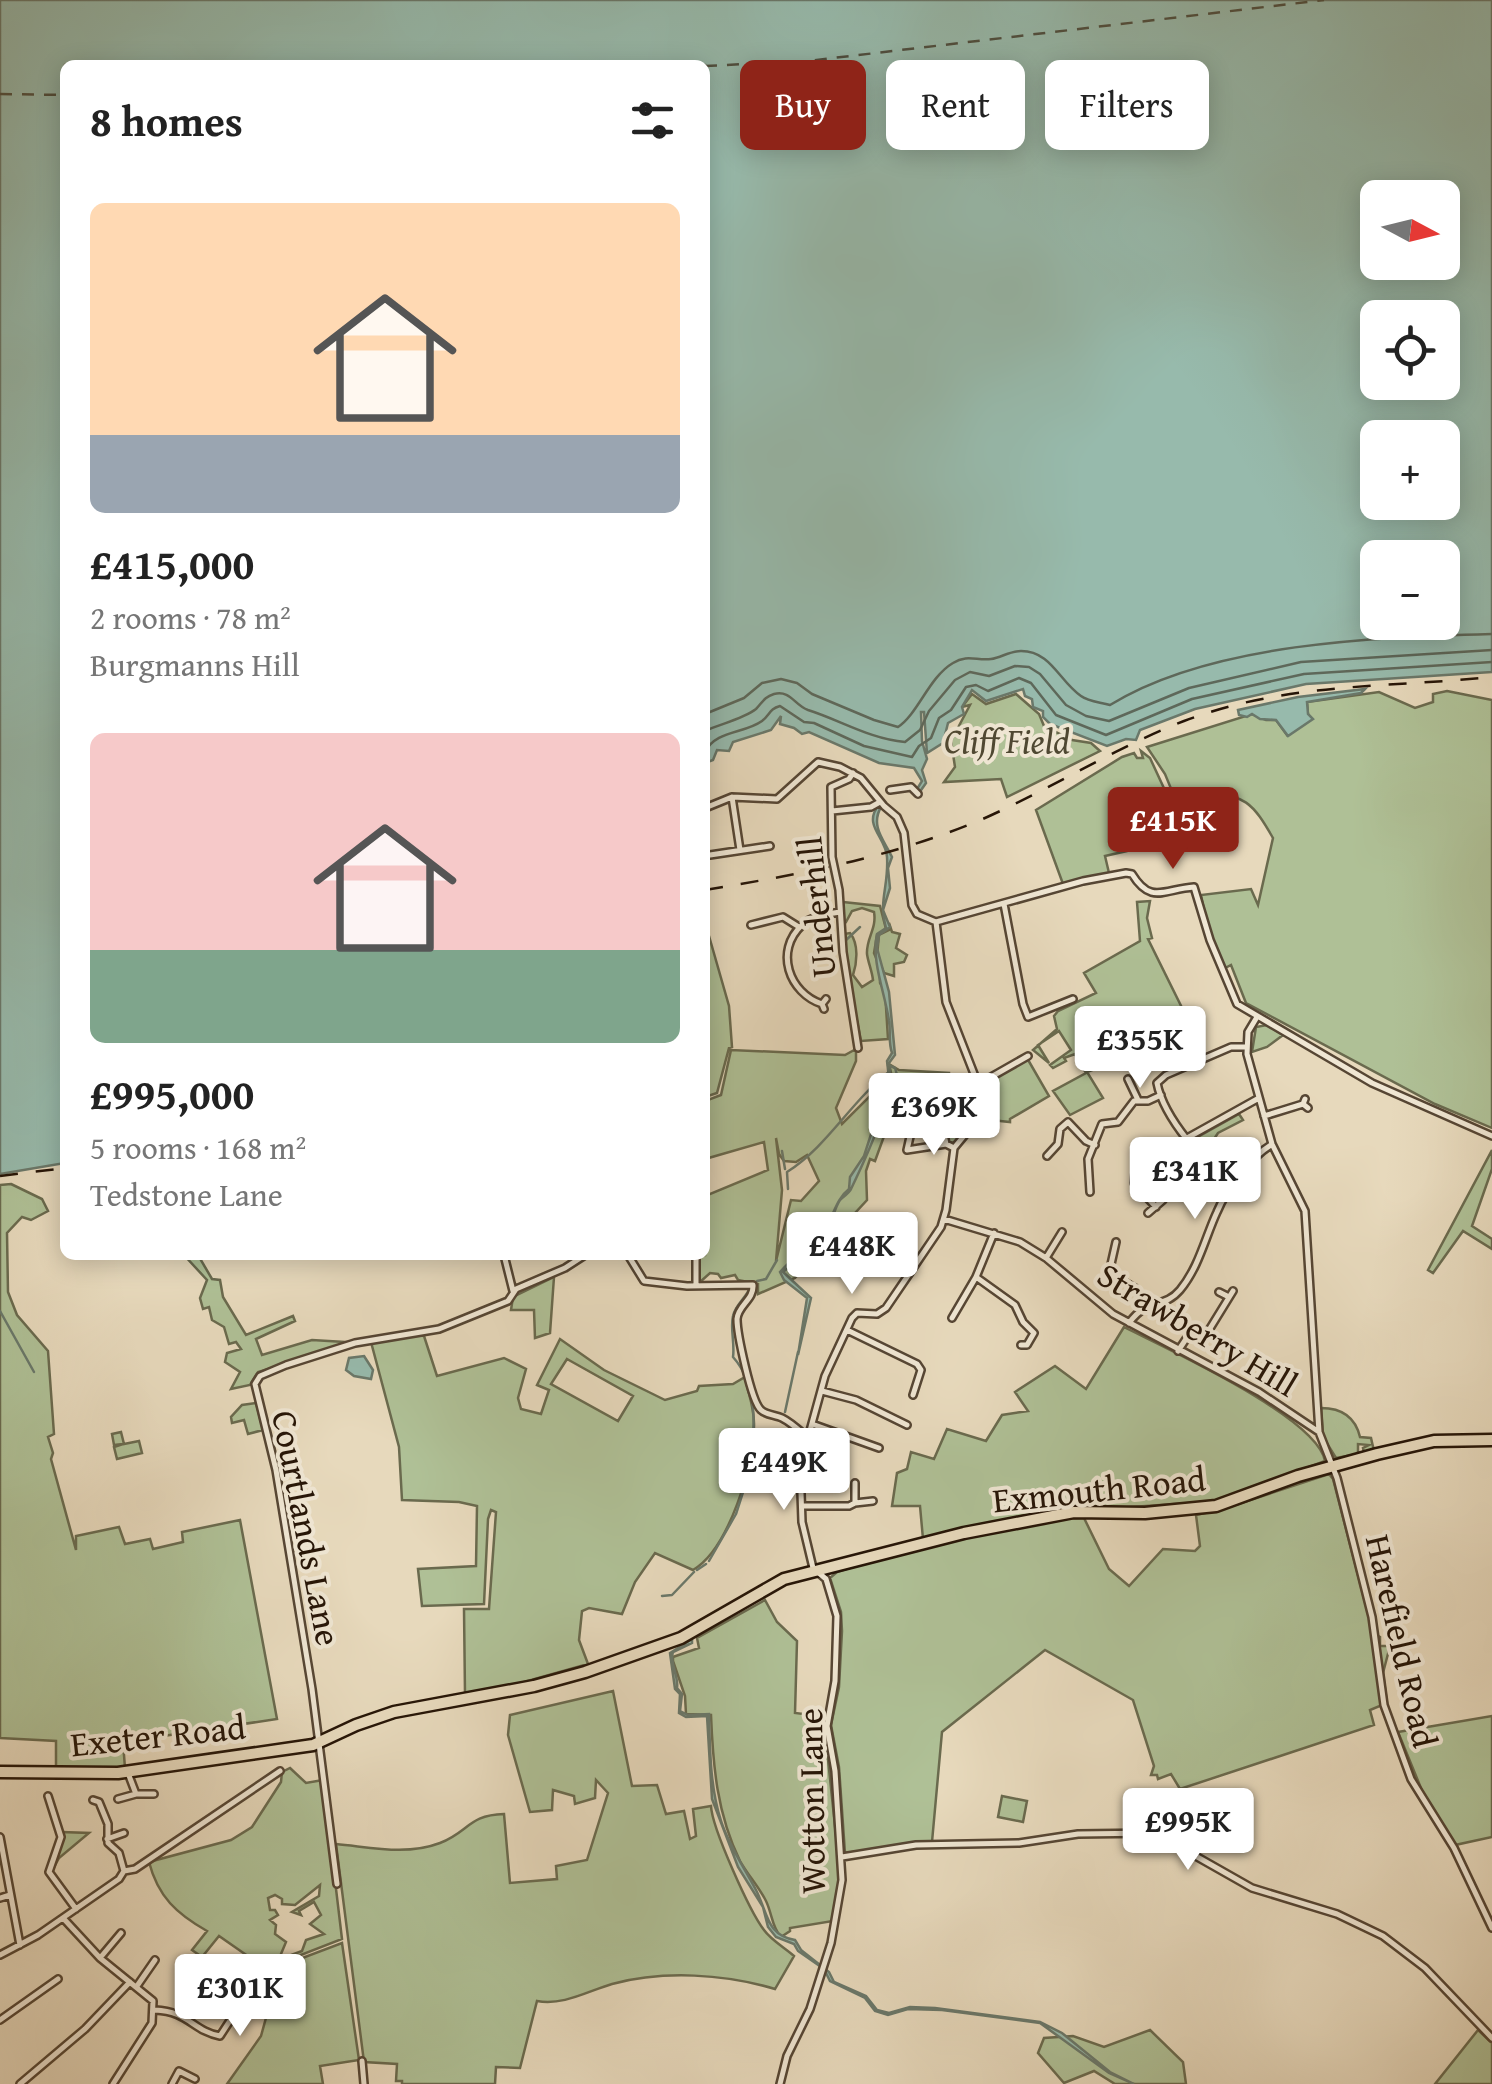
<!DOCTYPE html>
<meta charset="utf-8">
<style>
body{margin:0;font-family:"Gentium Book Plus",serif;background:#f2f2f2;color:#222;height:100vh;display:flex;flex-direction:column;font-size:38px;white-space:nowrap}
*{box-sizing:border-box;margin:0}
p{font-size:32px;color:#767676}
.icon{flex:none;width:55px;height:55px;fill:none;stroke:currentColor;stroke-width:2;stroke-linecap:round;stroke-linejoin:round}
.map{position:relative;flex:1;overflow:hidden}
.sheet{position:absolute;left:60px;top:60px;width:650px;height:1200px;display:flex;flex-direction:column;background:#fff;border-radius:15px;box-shadow:0 5px 25px #0003}
.sheet>*{flex:none}
.guide{position:absolute;left:740px;top:60px;width:600px;height:90px;display:flex;gap:20px}
.needle{width:65px;rotate:97deg}
.fabs{position:absolute;left:1360px;top:180px;display:grid;gap:20px}
.fabs a{display:grid;place-items:center;width:100px;height:100px;border-radius:15px;background:#fff;box-shadow:0 5px 25px #0003;font-size:50px}
.price{position:absolute;translate:-50% -85px;padding:0 22px;border-radius:10px;background:#fff;color:#222;font-size:32px;line-height:65px;filter:drop-shadow(0 2px 5px #0008)}
.price::after{content:'';position:absolute;left:50%;top:60px;width:30px;height:22px;margin-left:-15px;background:inherit;clip-path:polygon(0 0,100% 0,50% 100%)}
.price.on{background:#8f2418;color:#fff}
ul{padding:0;list-style:none}
li{display:grid;align-content:center;gap:20px;height:530px;padding:0 30px}
li span{display:grid;place-items:center;height:310px;border-radius:15px;color:#555}
li>.icon{margin-inline-start:auto}
span .icon{width:180px;height:180px;fill:#fffc;stroke-width:1}
li b{font-size:42px}
h2{display:flex;justify-content:space-between;align-items:center;height:120px;padding:0 30px;font-size:42px}
.tag{padding:0 35px;border-radius:15px;background:#fff;box-shadow:0 5px 25px #0003;font-size:35px;line-height:90px}
.tag.on{background:#8f2418;color:#fff}
.map>svg:first-child{display:block}
</style>
<div class="map">
<svg width="1492" height="2084" viewBox="0 0 1492 2084">
<rect width="100%" height="100%" fill="#e7d9bc"/>
<filter id="stains"><feTurbulence type="fractalNoise" baseFrequency=".002" numOctaves="4"/><feColorMatrix values="0 0 0 0 .2 0 0 0 0 .09 0 0 0 0 .02 0 0 0 .5 -.17"/></filter>
<radialGradient id="worn" r=".72"><stop offset=".6" stop-color="#630" stop-opacity="0"/><stop offset="1" stop-color="#630" stop-opacity=".3"/></radialGradient>
<!-- green -->
<path fill="#afc096" stroke="#6a6a4e" stroke-width="2.5" fill-rule="evenodd" d="M1447,691L1492,700V1128L1435,1104L1246,1003L1231,965L1225,968L1210,941L1201,895L1251,889L1258,905L1273,838C1254,805 1244,791 1202,795L1200,806L1186,825L1165,774L1147,747L1252,714L1266,720H1276L1287,735L1308,714L1307,702L1379,692L1415,708L1433,702V694Z
M972,694L986,704L1016,694L1039,714L1044,726L1072,740L1091,743L1100,751L1007,797L1001,779L944,782L955,767L951,741L970,705L962,707Z
M1141,751L1150,758L1180,823L1127,851L1105,856L1109,873L1063,884L1036,810L1122,757L1134,753L1137,758H1143Z
M1150,901L1147,918L1152,938L1148,939L1191,1026C1153,1038 1124,1059 1087,1072L1103,1098L1070,1115L1053,1091L1086,1073L1075,1054L1064,1058L1066,1061L1053,1068L1050,1065L1071,1050L1059,1031L1038,1045L1049,1063L1033,1050L1057,1029L1054,1016L1058,1011L1096,993L1084,973L1140,941L1137,902Z
M843,902L880,906L886,929L877,935L874,953L880,967V983L885,991L888,1039L861,1041L848,976L844,934L850,933C859,944 857,963 853,975L862,987L873,980C872,971 868,962 867,954C866,938 877,929 874,912L862,908L852,911L846,922L843,921Z
M705,922L729,1006L732,1047L729,1048L717,1093L705,1097Z
M889,923L892,932L900,934L896,948L907,955L904,962L894,964V976L884,973L877,956L879,935L889,930Z
M1267,1025L1283,1035L1267,1047L1252,1052L1256,1027Z
M856,1049V1061L836,1108L842,1124L880,1086L885,1089L874,1124L879,1128L892,1077L889,1064L899,1070L949,1073V1095L976,1097L975,1118L954,1143L948,1142L942,1113L947,1077L929,1078L928,1086L940,1093L938,1119L898,1118L887,1128L875,1161L870,1159L866,1171L867,1200L795,1278L758,1294V1284L738,1280L735,1275L721,1278L718,1274L710,1273L700,1282L698,1255H705V1196L768,1170L764,1142L705,1159V1101L721,1095L731,1050L845,1055ZM776,1138L779,1154L784,1161L796,1162L807,1155L819,1181L801,1201L791,1200L776,1261L782,1190Z
M1027,1058L1049,1096L1010,1119V1122L981,1119L982,1086Z
M1239,1114L1243,1120L1218,1133L1214,1139L1226,1149L1220,1166L1232,1174L1235,1171L1240,1174L1233,1179L1208,1159L1196,1138Z
M1492,1150V1169L1472,1226L1492,1239V1249L1463,1231L1433,1273L1428,1270Z
M11,1184L42,1199L48,1211L31,1220L22,1217L7,1233L8,1292L17,1315L48,1351L54,1434L48,1437L53,1453L51,1459L76,1550V1536L119,1527L125,1544L150,1539L153,1549L183,1542L182,1532L240,1520L277,1719L123,1742L125,1768H56V1741L0,1738V1185Z
M184,1255H198L212,1279L220,1280L223,1297L246,1335L293,1316L295,1321L256,1339L262,1355L312,1340L345,1342L325,1352L258,1372L250,1385L231,1389L240,1372L225,1362L227,1353L241,1349L236,1342L229,1344L224,1327L212,1320L209,1307L203,1309L200,1298L207,1280Z
M554,1277L550,1333L535,1338L534,1310H511L513,1297Z
M1124,1327C1167,1349 1317,1417 1325,1461L1218,1501L1030,1514L923,1539L920,1506H892L897,1473L907,1469L911,1452L934,1459L947,1429L986,1441L1002,1415L1028,1411L1015,1392L1055,1366L1086,1389Z
M417,1335L424,1336L437,1376L504,1358L526,1369L518,1398L521,1409L541,1414L549,1390L537,1385L560,1339L604,1370L665,1400L697,1391L699,1386L733,1384L745,1377C748,1393 754,1407 754,1423C755,1463 729,1549 693,1570L655,1553L635,1582L622,1614L589,1608L582,1611L579,1640L588,1664L517,1684L465,1694L464,1609H489L496,1512L491,1510L488,1519L484,1604L422,1606L418,1569L476,1566L477,1506L459,1502L402,1500L399,1447L371,1342ZM567,1359L633,1396L618,1421L551,1384Z
M256,1403L263,1430L248,1434L244,1420L232,1423L231,1417L242,1405Z
M1321,1408C1341,1408 1355,1416 1360,1437L1371,1438L1374,1451L1364,1453L1363,1448L1369,1445L1358,1444V1454L1336,1458L1323,1437Z
M121,1432L124,1444L139,1441L142,1453L117,1459L114,1447L123,1444L114,1445L112,1434Z
M1329,1474L1333,1479L1373,1633L1380,1637V1646H1390L1383,1673L1387,1703L1370,1710L1374,1725L1180,1789L1171,1774L1158,1779L1157,1775H1151L1154,1766L1133,1700L1045,1650L942,1732L932,1842L845,1853L839,1767L831,1725L839,1687L842,1631L841,1612L830,1578L837,1572C909,1549 1009,1517 1084,1518L1109,1569L1129,1586L1163,1549L1195,1551L1200,1546L1196,1515L1223,1509Z
M765,1600L777,1622L797,1641L795,1713L828,1717L826,1740L840,1874L833,1921L790,1928V1931L781,1937C772,1928 772,1913 766,1901C759,1887 748,1875 740,1861C717,1814 713,1766 711,1715L686,1714L685,1696L673,1661V1657L699,1648L697,1638Z
M613,1691L632,1786L657,1785L666,1814L684,1811L690,1839L696,1836L693,1809L711,1806C712,1828 750,1912 764,1930C771,1940 785,1948 794,1956L775,1989C725,1974 664,1970 612,1984C588,1991 563,2006 537,2001L520,2068L496,2067L495,2084H402V2081H396L397,2064L364,2062L336,1844C370,1847 406,1856 440,1843C469,1832 468,1815 504,1814L510,1883L557,1879L556,1866L587,1860L608,1793L596,1780L595,1798L575,1804L574,1796L553,1790L552,1810L530,1812L508,1735L510,1715Z
M1492,1716V1837L1455,1845L1423,1793L1398,1732Z
M290,1768L306,1783L323,1780L342,1939L298,1956L278,1977L219,1936L202,1957L192,1950L207,1931C177,1914 158,1897 149,1862L231,1840L252,1827L281,1782L282,1772ZM320,1885L319,1896L292,1912L301,1915L299,1911L314,1902L321,1915L310,1924L324,1934L306,1940L302,1951L286,1957L281,1954L286,1942L275,1934L276,1925L270,1920L278,1915L275,1910H270L268,1898L275,1895L282,1899V1904L295,1905Z
M1002,1796L1027,1801L1023,1822L998,1817Z
M61,1832L89,1833L59,1858L52,1871L62,1843Z
M342,1943L359,2060L320,2066L323,2084H227L261,2036L274,1989L285,1972L297,1960Z
M1150,2030L1183,2062L1186,2084H1115L1094,2071L1064,2083L1038,2053L1044,2038L1073,2036L1104,2047Z
M1478,2030L1492,2043V2084H1435Z"/>
<!-- water -->
<path fill="#97baac" stroke="#6a786a" stroke-width="2.5" fill-rule="evenodd" d="M0,0H1492V672L1306,684L1195,709L1140,730L1136,740L1126,739L1107,746L1050,724L1043,717V711L1033,707L1032,699L1025,696L1023,689L986,701L972,690L962,707L964,714L948,723L943,743L927,753L924,712H921L922,741L927,759L922,770L926,783L919,793L917,789L922,781L914,768L879,763L809,732L802,734L794,728L780,724L781,716L771,730L733,742L729,751L717,750L713,760L705,763V65H65V1163L0,1174ZM1378,198H1442V262H1378ZM1378,318H1442V382H1378ZM1378,438H1442V502H1378ZM1378,558H1442V622H1378Z
M1365,689L1361,693L1307,702L1308,714L1313,719L1288,736L1276,720L1260,719L1252,714L1247,717L1239,715L1238,710L1298,697Z
M879,805L881,807C870,826 884,840 892,857L888,868L890,888L883,910L890,927L879,935L877,948L889,992L895,1055L889,1063C896,1095 865,1160 851,1189C850,1192 842,1198 840,1200C833,1210 833,1224 824,1235C811,1250 798,1260 783,1272L811,1298L798,1355L807,1298L784,1280L780,1272C793,1257 810,1247 823,1231C834,1217 835,1200 849,1189L850,1177L864,1156L875,1122L889,1078L887,1061L892,1053C888,1041 891,1033 889,1021C885,993 871,961 877,934L886,928C878,901 889,886 887,857C886,837 862,825 879,805Z
M364,1356L373,1370L371,1379L354,1376L346,1370L349,1358Z
M692,1639V1643L673,1652C669,1663 679,1675 677,1688L682,1694L680,1711L688,1715L709,1714C710,1750 710,1787 721,1821C729,1846 744,1867 756,1890C768,1913 766,1935 795,1940L801,1950L829,1972L834,1982L866,1996L877,2010L889,2013L910,2007L935,2008L1040,2022L1062,2033L1110,2072L1134,2084L1109,2073L1040,2023L942,2010L908,2009L888,2015L875,2011L865,1998L830,1981L824,1969L798,1951L794,1944L776,1937L768,1927L763,1907L738,1867L712,1799L707,1716L686,1717L679,1713L680,1694L675,1689L670,1653Z"/>
<g fill="none" stroke-linecap="round" stroke-linejoin="round">
<!-- shore -->
<path stroke="#5e685a" stroke-width="2.5" d="M705,714L744,698L762,683L781,679L797,683L812,694L874,720L898,727C918,714 929,677 953,663C967,654 977,661 991,659C1001,658 1009,651 1021,651C1051,651 1059,681 1081,696C1089,702 1100,702 1110,705C1210,643 1376,637 1492,634
M705,731C720,724 743,719 756,709C762,703 764,697 774,694C791,690 794,705 808,710C840,720 870,739 905,742L920,730L929,711L955,680L970,672L989,676L1015,666L1029,667L1040,674L1066,705L1086,716L1109,721L1189,688L1301,662L1492,650
M705,752C716,730 744,734 762,721C770,715 769,709 780,706L804,722L814,723L864,746L912,757L919,746L931,738L939,718L951,710L966,687L976,685L988,691L1019,678L1031,683L1056,715L1106,735L1192,699L1304,674L1492,662"/>
<!-- stream -->
<path stroke="#6a786a" stroke-width="2.5" d="M845,941L860,927
M888,1065L895,1068L898,1078
M925,1115H936
M782,1151L785,1169
M788,1189L787,1172C828,1146 851,1101 890,1071
M757,1281L766,1279L777,1260
M750,1288C745,1299 735,1305 733,1316C730,1329 735,1343 733,1357C758,1385 755,1428 751,1463
M0,1311L34,1372
M785,1412L798,1352
M709,1561L736,1514L752,1464
M697,1570L706,1564
M662,1596L672,1595L694,1572"/>
<!-- ferry -->
<path stroke="#4e4f41" stroke-width="2.5" stroke-dasharray="12 10" stroke-linecap="butt" d="M705,66L808,61L1324,0
M0,94L65,95"/>
<!-- minor casing -->
<g stroke="#564634" stroke-width="10">
<path id="minor" d="M853,773L849,779L831,787L832,857L839,890L843,952L858,1048
M890,790L911,787L918,794
M732,797L740,850
M705,808L732,797L777,799L818,762L840,767L861,778L884,806L897,817L904,833L912,905L917,914L936,922
M832,811L871,807L880,802
M710,855L770,846
M1004,904L1023,1004L1028,1017L1073,999
M936,922L1083,881L1126,873L1132,874C1151,905 1164,889 1194,887L1210,940L1237,1004L1372,1083L1492,1136
M751,925L783,917L799,927
M822,1004C789,993 774,951 802,925C812,916 827,914 840,912
M824,1009L822,1004L826,999
M1257,1017L1248,1032L1247,1054L1272,1144L1305,1211L1319,1432L1337,1478L1372,1617L1384,1705L1411,1779L1454,1848L1492,1928
M1128,1079L1138,1100
M977,1085L1028,1056
M1305,1099L1303,1104L1308,1108
M1264,1116L1303,1104
M946,1144L941,1120L914,1119L907,1150L946,1144L954,1148
M1047,1156L1058,1144L1060,1129L1068,1122L1086,1141L1095,1145
M1234,1186C1205,1164 1164,1119 1157,1083L1166,1075L1231,1047H1247
M1090,1192L1088,1159L1102,1124L1118,1122L1134,1101H1148L1161,1095
M1156,1207L1134,1183L1135,1173L1162,1152L1259,1098
M1148,1213L1163,1200
M944,1219L1020,1242L1046,1258L1113,1314L1259,1392L1319,1432
M1116,1242L1109,1273L1135,1288L1145,1306
M504,1255L513,1291
M628,1255L644,1281L687,1286L753,1285C754,1300 738,1305 737,1319C737,1333 751,1401 761,1410C766,1415 776,1415 782,1418C792,1423 800,1431 808,1438
M1046,1258L1062,1232
M976,1277L1015,1305L1023,1322L1034,1333L1027,1345H1021
M696,1285V1255
M1219,1292L1229,1297
M952,1318L976,1277L994,1233
M1129,1323C1149,1296 1163,1310 1180,1290C1199,1267 1205,1238 1217,1212C1226,1190 1251,1157 1271,1145
M847,1330L917,1364L921,1370L913,1395
M1178,1351L1186,1339L1209,1330L1233,1291
M822,1391L856,1400L907,1425
M812,1424L879,1448
M855,1483V1503L873,1501
M802,1506H849L855,1503
M128,1773L136,1794H154
M48,1796L61,1837L49,1872L76,1909
M118,1799L136,1794
M93,1800L99,1802L108,1824V1843L119,1853L124,1871
M0,1837L20,1945
M107,1839L124,1833
M842,1857L916,1845L1019,1843L1078,1834L1155,1833L1252,1888L1337,1914L1383,1936L1425,1968L1492,2038
M337,1884L312,1689L276,1470L255,1384L260,1376L286,1365L355,1343L439,1329L508,1301L516,1289L565,1268L585,1255
M0,1898L10,1895
M63,1918L100,1958L153,2001L152,2023L113,2084
M0,1955L38,1935L119,1879L124,1871L135,1869L280,1771
M100,1958L121,1933
M137,1986L155,1960
M155,2010C188,2011 193,2031 220,2036L244,1999L242,1988L224,1975
M0,2020L58,1979
M362,2061L364,2084
M20,2084L85,2029L130,1982
M172,2084L179,2071L195,2079
M780,2084L787,2056L810,2009L831,1943L842,1880L835,1771L827,1726L835,1681L837,1616L826,1579L813,1568L802,1522L801,1493L808,1438L825,1376L852,1318L857,1313L877,1314L886,1308L941,1227L946,1210L954,1148L978,1119L976,1079L946,1002L936,922"/>
</g>
<!-- trunk casing -->
<g stroke="#261507" stroke-width="15">
<path id="trunk" d="M0,1772L118,1773L313,1745L356,1725L394,1712L534,1686L585,1672L681,1638L784,1579L964,1533L1074,1512L1145,1513L1216,1506L1298,1476L1377,1454L1434,1441L1492,1440"/>
</g>
<!-- minor -->
<use href="#minor" stroke="#efe6d3" stroke-width="5"/>
<!-- trunk -->
<use href="#trunk" stroke="#e7d9bc" stroke-width="10"/>
<!-- rail -->
<path stroke="#261507" stroke-width="2.5" stroke-dasharray="18 18" stroke-linecap="butt" d="M705,890C802,874 894,857 985,818C1052,788 1115,748 1184,721C1287,682 1386,688 1492,677
M0,1176L65,1168"/>
</g>
<g text-anchor="middle" dominant-baseline="central" stroke-width="8" stroke-linejoin="round" paint-order="stroke">
<!-- park labels -->
<g font-size="35" font-style="italic" fill="#4f4832" stroke="#efe6d3">
<text x="1007" y="740">Cliff Field</text>
</g>
<!-- street labels -->
<g font-size="35" fill="#261507" stroke="#efe6d3">
<text transform="translate(816 907) rotate(-96)">Underhill</text>
<text transform="translate(1198 1329) rotate(31)">Strawberry Hill</text>
<text transform="translate(1099 1489) rotate(-6)">Exmouth Road</text>
<text transform="translate(307 1528) rotate(79)">Courtlands Lane</text>
<text transform="translate(1402 1641) rotate(77)">Harefield Road</text>
<text transform="translate(158 1735) rotate(-6)">Exeter Road</text>
<text transform="translate(811 1801) rotate(-91)">Wotton Lane</text>
</g>
</g>
<rect width="100%" height="100%" filter="url(#stains)"/>
<rect width="100%" height="100%" fill="url(#worn)"/>
</svg>
<div class="fabs">
<a><svg class="needle" viewBox="-14 -14 28 28"><path d="M0-13l5 13h-10z" fill="#e53935"/><path d="M0 13l5-13h-10z" fill="#767676"/></svg></a>
<a><svg class="icon" aria-label="locate" viewBox="0 0 24 24"><circle cx="12" cy="12" r="6"/><path d="M12 2v4M12 18v4M2 12h4M18 12h4"/></svg></a>
<a>+</a>
<a>−</a>
</div>
<b class="price on" style="left:1173px;top:872px">£415K</b>
<b class="price" style="left:1140px;top:1091px">£355K</b>
<b class="price" style="left:934px;top:1158px">£369K</b>
<b class="price" style="left:1195px;top:1222px">£341K</b>
<b class="price" style="left:852px;top:1297px">£448K</b>
<b class="price" style="left:784px;top:1513px">£449K</b>
<b class="price" style="left:1188px;top:1873px">£995K</b>
<b class="price" style="left:240px;top:2039px">£301K</b>
<div class="guide">
<a class="tag on">Buy</a>
<a class="tag">Rent</a>
<a class="tag">Filters</a>
</div>
<section class="sheet">
<h2>8 homes<svg class="icon" aria-label="filters" viewBox="0 0 24 24"><path d="M4 7h16M4 17h16"/><circle cx="9" cy="7" r="2"/><circle cx="15" cy="17" r="2"/></svg></h2>
<ul>
<li><span style="background:linear-gradient(#ffd9b3 75%,#9aa5b1 0)"><svg class="icon" aria-label="home" viewBox="0 0 24 24"><path d="M3 11l9-7 9 7M6 9v11h12V9"/></svg></span><div><b>£415,000</b><p>2 rooms · 78 m²</p><p>Burgmanns Hill</p></div></li>
<li><span style="background:linear-gradient(#f6c9c9 70%,#7fa58c 0)"><svg class="icon" aria-label="home" viewBox="0 0 24 24"><path d="M3 11l9-7 9 7M6 9v11h12V9"/></svg></span><div><b>£995,000</b><p>5 rooms · 168 m²</p><p>Tedstone Lane</p></div></li>
</ul>
</section>
</div>
